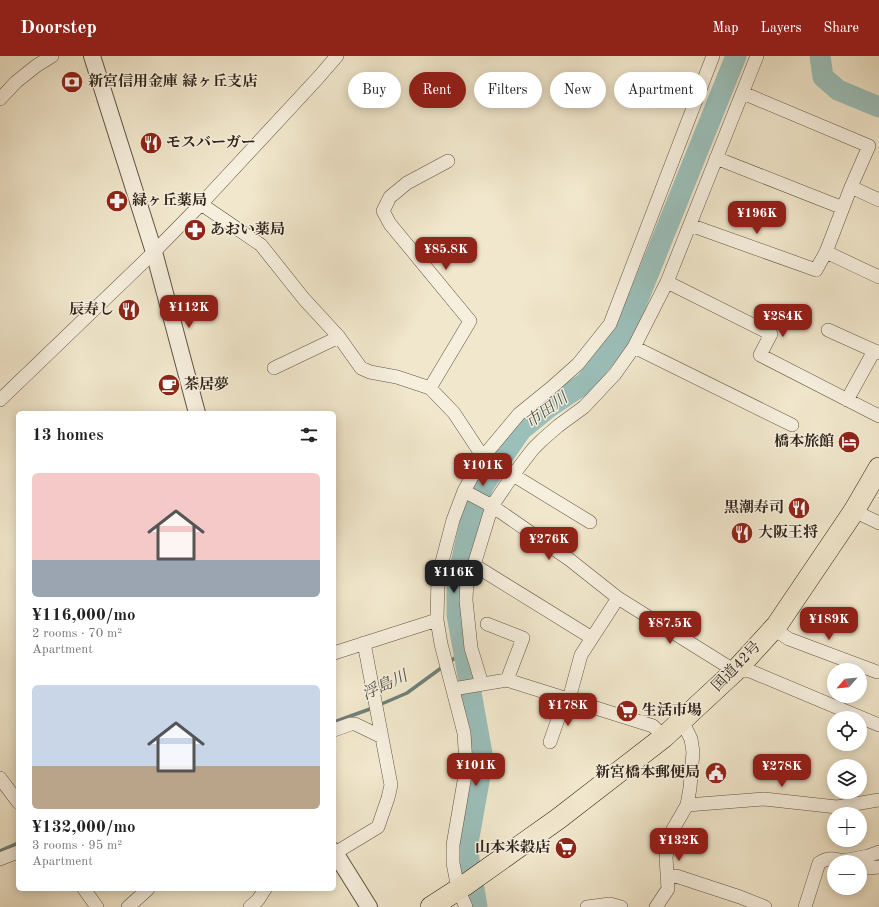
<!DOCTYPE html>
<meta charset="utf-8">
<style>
body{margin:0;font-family:"Old Standard TT","Noto Serif JP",serif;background:#f2f2f2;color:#222;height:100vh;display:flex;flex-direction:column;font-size:15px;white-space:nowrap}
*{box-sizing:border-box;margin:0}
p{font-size:13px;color:#767676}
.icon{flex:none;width:22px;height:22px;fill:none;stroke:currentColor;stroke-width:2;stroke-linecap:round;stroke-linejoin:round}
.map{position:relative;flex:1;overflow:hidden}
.panel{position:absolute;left:16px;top:355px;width:320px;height:480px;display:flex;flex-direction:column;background:#fff;border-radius:6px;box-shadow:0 2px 10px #0003}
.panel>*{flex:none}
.hud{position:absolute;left:348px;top:16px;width:380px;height:36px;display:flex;gap:8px}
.needle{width:26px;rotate:243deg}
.controls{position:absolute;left:827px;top:607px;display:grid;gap:8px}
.controls a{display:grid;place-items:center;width:40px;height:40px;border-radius:50%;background:#fff;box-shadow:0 2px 10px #0003;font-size:20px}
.price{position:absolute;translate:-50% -34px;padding:0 9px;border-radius:8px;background:#8f2418;color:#fff;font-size:13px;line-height:26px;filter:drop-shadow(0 1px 2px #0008)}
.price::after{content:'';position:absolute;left:50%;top:24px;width:12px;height:9px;margin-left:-6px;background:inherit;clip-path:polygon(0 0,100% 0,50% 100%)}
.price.active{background:#222;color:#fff}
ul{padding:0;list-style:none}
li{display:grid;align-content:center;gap:8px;height:212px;padding:0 16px}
li span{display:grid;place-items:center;height:124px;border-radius:6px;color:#555}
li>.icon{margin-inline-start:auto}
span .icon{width:72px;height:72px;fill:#fffc;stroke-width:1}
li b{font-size:17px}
h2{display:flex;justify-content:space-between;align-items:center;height:48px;padding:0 16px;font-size:17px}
.tag{padding:0 14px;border-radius:18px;background:#fff;box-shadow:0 2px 10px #0003;font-size:14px;line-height:36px}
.tag.active{background:#8f2418;color:#fff}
header{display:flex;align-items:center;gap:24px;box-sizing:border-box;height:56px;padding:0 20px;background:#8f2418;color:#fff}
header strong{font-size:19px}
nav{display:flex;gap:22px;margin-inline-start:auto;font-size:14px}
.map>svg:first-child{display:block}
</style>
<header>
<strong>Doorstep</strong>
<nav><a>Map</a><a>Layers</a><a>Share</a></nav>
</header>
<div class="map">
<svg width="879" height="851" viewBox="0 0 879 851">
<rect width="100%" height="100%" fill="#f1e7cc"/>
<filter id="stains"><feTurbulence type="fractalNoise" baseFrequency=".005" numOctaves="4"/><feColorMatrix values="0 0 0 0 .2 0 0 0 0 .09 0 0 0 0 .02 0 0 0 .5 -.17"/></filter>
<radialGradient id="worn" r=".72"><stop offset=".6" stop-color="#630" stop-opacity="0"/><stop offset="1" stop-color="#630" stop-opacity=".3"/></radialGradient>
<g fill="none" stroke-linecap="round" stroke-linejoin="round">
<!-- stream -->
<path stroke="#708079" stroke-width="3.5" d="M334,666L370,653L407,637L463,596
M0,795L18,787"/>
<!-- river -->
<path stroke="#9bbfb9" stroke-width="21" d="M820,0L823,21L838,34L879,51
M477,851L468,797V787L483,703L457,559V526L470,467L483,430L521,374L548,352L585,327L624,278L736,0"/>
<!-- minor casing -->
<g stroke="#605345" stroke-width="14">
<path id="minor" d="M0,43L16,26L36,10L52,0
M716,102L843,152
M851,131L879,144
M201,148L261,189L304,243L339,281L361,312L370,316L397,321L430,332L454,357L483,401
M690,169L816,214L826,196L851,131L869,90L743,37
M826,196L879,221
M667,226L771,278L760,299L879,360
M828,274L879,297
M634,291L792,369
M274,312L339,281
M430,332L470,265L390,168L383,155L390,141L407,127L448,105
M0,344L154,196L201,148L317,23L337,0
M847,344L874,295
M513,419L590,466
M464,435L492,450L570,504L618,542L735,615H750L879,669
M854,455L879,467
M474,509L592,582
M487,568L523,582L507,624
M774,573L789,583L877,616H879
M334,597L437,564
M482,628L471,592L466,544L467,524L474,509L492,450L513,419L533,393L542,384L558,370L584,351L615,318L634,291L667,226L757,0
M453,635L459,632L507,624L653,670L664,681
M334,674L351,668H355L382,681
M550,686L564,646L569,643L581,599L618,542
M0,722L18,746
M687,749L764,743L837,751L879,744
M335,797L378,771L388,742L391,729L364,587
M0,803L18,796
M842,805L868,800L879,796
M860,811L870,812L879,811
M667,822L676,820L740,841L765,851
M84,833L97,851
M128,851L148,833
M250,851L258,844L265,833
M466,851L458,833L453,807V789L464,725L466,708L464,677L441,588L437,564L438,521L453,464L464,435L483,401L519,358L551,332L578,308L610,268L713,0
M587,851L610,848L621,851
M656,851L668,833L666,801L672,775L687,749L690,732L693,696L691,683L682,665
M805,851L819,807C828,801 835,802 845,806"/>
</g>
<!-- tertiary casing -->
<g stroke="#605345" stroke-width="18">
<path id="tertiary" d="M92,0L154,196L197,357
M334,795L369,851"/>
</g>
<!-- trunk casing -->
<g stroke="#2f2218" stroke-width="22">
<path id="trunk" d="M431,851L465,829L558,763L664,681L735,615L777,569L854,455L879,412"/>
</g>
<!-- minor -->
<use href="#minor" stroke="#f6efde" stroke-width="13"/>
<!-- tertiary -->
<use href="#tertiary" stroke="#f6efde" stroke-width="16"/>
<!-- trunk -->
<use href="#trunk" stroke="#f1e7cc" stroke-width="21"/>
</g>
<!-- icons -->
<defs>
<g id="bank-disc" transform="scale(1.15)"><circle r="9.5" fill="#8f2418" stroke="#f6efde"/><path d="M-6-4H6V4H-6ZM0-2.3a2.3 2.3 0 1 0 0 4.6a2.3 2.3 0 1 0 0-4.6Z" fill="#fff"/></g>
<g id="restaurant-disc" transform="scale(1.15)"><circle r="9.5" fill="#8f2418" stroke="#f6efde"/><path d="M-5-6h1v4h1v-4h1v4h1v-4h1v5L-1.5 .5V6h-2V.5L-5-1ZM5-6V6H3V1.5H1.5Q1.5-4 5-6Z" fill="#fff"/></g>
<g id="pharmacy-disc" transform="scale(1.15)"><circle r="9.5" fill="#8f2418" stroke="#f6efde"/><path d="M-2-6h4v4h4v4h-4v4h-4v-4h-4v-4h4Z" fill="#fff"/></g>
<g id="cafe-disc" transform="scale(1.15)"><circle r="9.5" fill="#8f2418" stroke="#f6efde"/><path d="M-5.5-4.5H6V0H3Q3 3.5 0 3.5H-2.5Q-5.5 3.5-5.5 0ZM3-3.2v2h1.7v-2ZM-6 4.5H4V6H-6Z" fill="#fff"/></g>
<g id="hotel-disc" transform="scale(1.15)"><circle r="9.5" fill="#8f2418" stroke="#f6efde"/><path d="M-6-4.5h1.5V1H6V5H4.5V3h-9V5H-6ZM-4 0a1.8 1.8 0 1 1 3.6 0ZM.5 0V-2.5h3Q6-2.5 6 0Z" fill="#fff"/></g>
<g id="supermarket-disc" transform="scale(1.15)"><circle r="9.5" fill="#8f2418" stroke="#f6efde"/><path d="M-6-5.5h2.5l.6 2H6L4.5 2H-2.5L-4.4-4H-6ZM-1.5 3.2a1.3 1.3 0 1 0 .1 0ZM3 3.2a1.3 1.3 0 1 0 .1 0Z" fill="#fff"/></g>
<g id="civic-disc" transform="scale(1.15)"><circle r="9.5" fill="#8f2418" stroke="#f6efde"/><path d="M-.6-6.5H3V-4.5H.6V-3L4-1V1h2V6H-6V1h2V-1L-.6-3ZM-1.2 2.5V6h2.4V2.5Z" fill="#fff"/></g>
</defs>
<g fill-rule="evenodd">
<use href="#bank-disc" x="72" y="26"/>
<use href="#restaurant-disc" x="151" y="87"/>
<use href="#pharmacy-disc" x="117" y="145"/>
<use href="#pharmacy-disc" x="195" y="174"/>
<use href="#restaurant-disc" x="129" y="254"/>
<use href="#cafe-disc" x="169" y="329"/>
<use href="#hotel-disc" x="849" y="386"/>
<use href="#restaurant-disc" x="799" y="452"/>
<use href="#restaurant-disc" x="742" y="477"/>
<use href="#supermarket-disc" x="627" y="655"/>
<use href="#civic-disc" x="716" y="717"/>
<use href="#supermarket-disc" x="566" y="792"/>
</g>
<g text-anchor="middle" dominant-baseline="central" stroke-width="3" stroke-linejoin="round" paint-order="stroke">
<!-- poi labels -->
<g font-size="15" font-weight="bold" fill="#2f2218" stroke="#f6efde" text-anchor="start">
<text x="88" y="26">新宮信用金庫 緑ヶ丘支店</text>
<text x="166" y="87">モスバーガー</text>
<text x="132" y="145">緑ヶ丘薬局</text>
<text x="210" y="174">あおい薬局</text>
<text x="114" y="254" text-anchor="end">辰寿し</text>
<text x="184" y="329">茶居夢</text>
<text x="834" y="386" text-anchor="end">橋本旅館</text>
<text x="784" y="452" text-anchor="end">黒潮寿司</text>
<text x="758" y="477">大阪王将</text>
<text x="642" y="655">生活市場</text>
<text x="700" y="717" text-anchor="end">新宮橋本郵便局</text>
<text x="550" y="792" text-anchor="end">山本米穀店</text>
</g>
<!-- street labels -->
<g font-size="15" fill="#2f2218" stroke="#f6efde">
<text transform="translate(737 611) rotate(-46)">国道42号</text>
</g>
<!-- water labels -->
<g font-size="16" font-style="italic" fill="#4f5148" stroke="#f6efde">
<text transform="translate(547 355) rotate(-36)">市田川</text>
<text transform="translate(385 630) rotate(-25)">浮島川</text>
</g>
</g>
<rect width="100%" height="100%" filter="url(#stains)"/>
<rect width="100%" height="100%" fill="url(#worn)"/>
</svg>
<div class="controls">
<a><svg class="needle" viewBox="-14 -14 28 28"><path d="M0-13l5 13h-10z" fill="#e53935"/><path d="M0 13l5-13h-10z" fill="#767676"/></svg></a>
<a><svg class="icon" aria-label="locate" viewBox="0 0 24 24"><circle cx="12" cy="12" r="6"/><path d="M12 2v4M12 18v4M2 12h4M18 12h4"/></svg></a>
<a><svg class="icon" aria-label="layers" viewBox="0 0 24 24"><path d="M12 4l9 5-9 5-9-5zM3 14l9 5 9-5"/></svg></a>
<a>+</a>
<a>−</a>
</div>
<b class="price" style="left:757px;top:179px">¥196K</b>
<b class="price" style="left:446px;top:215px">¥85.8K</b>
<b class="price" style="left:189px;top:273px">¥112K</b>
<b class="price" style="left:783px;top:282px">¥284K</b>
<b class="price" style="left:483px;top:431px">¥101K</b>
<b class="price" style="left:549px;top:505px">¥276K</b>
<b class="price active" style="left:454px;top:538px">¥116K</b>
<b class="price" style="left:829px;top:585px">¥189K</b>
<b class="price" style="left:670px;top:589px">¥87.5K</b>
<b class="price" style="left:568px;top:671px">¥178K</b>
<b class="price" style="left:476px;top:731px">¥101K</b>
<b class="price" style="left:782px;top:732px">¥278K</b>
<b class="price" style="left:679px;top:806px">¥132K</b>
<div class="hud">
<a class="tag">Buy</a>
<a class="tag active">Rent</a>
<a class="tag">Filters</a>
<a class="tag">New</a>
<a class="tag">Apartment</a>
</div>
<section class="panel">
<h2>13 homes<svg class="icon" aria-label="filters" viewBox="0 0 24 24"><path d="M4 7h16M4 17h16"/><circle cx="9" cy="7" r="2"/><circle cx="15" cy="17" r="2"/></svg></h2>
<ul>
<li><span style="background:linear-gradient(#f6c9c9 70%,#9aa5b1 0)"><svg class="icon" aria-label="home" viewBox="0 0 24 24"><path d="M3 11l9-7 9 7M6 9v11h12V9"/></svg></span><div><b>¥116,000/mo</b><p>2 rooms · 70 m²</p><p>Apartment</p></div></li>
<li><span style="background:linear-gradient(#c9d6e8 65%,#b9a48a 0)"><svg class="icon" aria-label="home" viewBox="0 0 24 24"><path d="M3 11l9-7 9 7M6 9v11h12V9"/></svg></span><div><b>¥132,000/mo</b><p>3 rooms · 95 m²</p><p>Apartment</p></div></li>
</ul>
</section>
</div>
